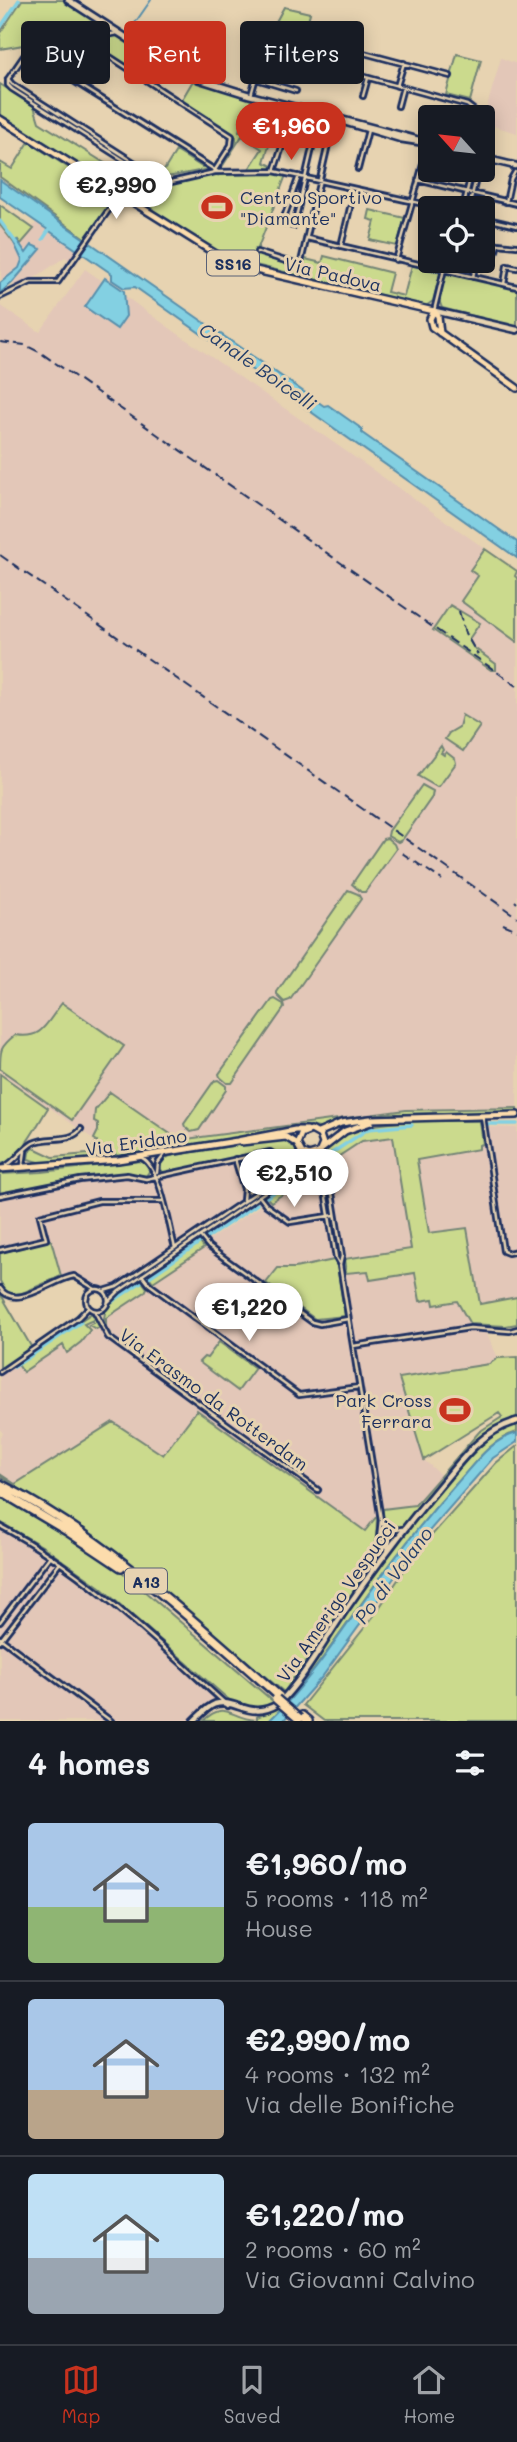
<!DOCTYPE html>
<meta charset="utf-8">
<style>
body{margin:0;font-family:Mali,sans-serif;background:#20242c;color:#f1f3f6;height:100vh;display:flex;flex-direction:column;font-size:26px;white-space:nowrap}
*{box-sizing:border-box;margin:0}
p{font-size:23px;color:#9ea1a6}
.icon{flex:none;width:38px;height:38px;fill:none;stroke:currentColor;stroke-width:2;stroke-linecap:round;stroke-linejoin:round}
.map{position:relative;height:1721px;overflow:hidden}
.details{display:flex;flex-direction:column;background:#171b24;flex:1}
.details>*{flex:none}
.hud{position:absolute;left:21px;top:21px;width:476px;height:63px;display:flex;gap:14px}
.needle{width:46px;rotate:297deg}
.fabs{position:absolute;left:418px;top:105px;display:grid;gap:14px}
.fabs a{display:grid;place-items:center;width:77px;height:77px;border-radius:7px;background:#171b24;box-shadow:0 4px 18px #0003;font-size:35px}
.price{position:absolute;translate:-50% -60px;padding:0 16px;border-radius:24px;background:#fff;color:#222;font-size:23px;line-height:46px;filter:drop-shadow(0 2px 4px #0008)}
.price::after{content:'';position:absolute;left:50%;top:42px;width:21px;height:16px;margin-left:-10px;background:inherit;clip-path:polygon(0 0,100% 0,50% 100%)}
.price.on{background:#c8321e;color:#fff}
ul{padding:0;list-style:none}
li{display:flex;align-items:center;gap:21px;height:175px;padding:0 28px}
li+li{border-top:2px solid #363941}
li span{display:grid;place-items:center;flex:none;width:196px;height:140px;border-radius:7px;color:#555}
li>.icon{margin-inline-start:auto}
span .icon{width:84px;height:84px;fill:#fffc;stroke-width:1}
li b{font-size:30px}
h2{display:flex;justify-content:space-between;align-items:center;height:84px;padding:0 28px;font-size:30px}
.pill{padding:0 24px;border-radius:7px;background:#171b24;box-shadow:0 4px 18px #0003;font-size:24px;line-height:63px}
.pill.on{background:#c8321e;color:#fff}
.menu{display:flex;justify-content:space-around;align-items:center;height:98px;border-top:2px solid #363941;background:#171b24;font-size:19px;color:#9ea1a6}
.menu a{display:grid;justify-items:center;gap:4px}
.menu .on{color:#c8321e}
.map>svg:first-child{display:block}
</style>
<div class="map">
<svg width="517" height="1721" viewBox="0 0 517 1721">
<rect width="100%" height="100%" fill="#e7d3b1"/>
<filter id="ink" filterUnits="userSpaceOnUse"><feTurbulence type="fractalNoise" baseFrequency=".0143" numOctaves="2"/><feDisplacementMap in="SourceGraphic" scale="14" xChannelSelector="R" yChannelSelector="G"/><feConvolveMatrix kernelMatrix="1 2 1 2 8 2 1 2 1" color-interpolation-filters="sRGB"/></filter>
<g filter="url(#ink)">
<!-- built -->
<path fill="#e3c7b8" d="M501,58L517,64V133L490,125V119L485,113Z
M37,221L77,249L69,260L65,257L33,279L14,286L12,283L41,249L32,245L27,254L22,245Z
M0,225L14,242L22,260L19,268L1,280Z
M85,269L102,281L106,276L125,290V296L144,310L517,571L515,576L517,578V1108L406,1110L353,1116L114,1154L0,1072V305L40,332Z
M480,1127L517,1128V1297L480,1304L467,1228L429,1233L417,1159L479,1149V1145L483,1144Z
M393,1137L411,1250L344,1259L346,1273L369,1271L371,1280L416,1273L435,1305L457,1301L470,1324L483,1325L498,1358L489,1364L400,1378L424,1460L442,1476L415,1505L383,1509L366,1532L197,1411L163,1455L113,1422L15,1484L0,1474V1436L3,1434L0,1428V1374L17,1363L23,1372L64,1344L67,1352L81,1342L90,1330L104,1326L105,1328L107,1315L147,1289L140,1279L147,1274L153,1282L204,1248L198,1240L204,1235L209,1240L260,1206L256,1200L264,1195L271,1202L313,1174L320,1173L330,1162L362,1141Z
M231,1159L241,1189L242,1195L239,1200L111,1287L94,1286L77,1275L61,1276L51,1240L0,1253V1195L78,1178L129,1173L143,1176Z
M0,1530L54,1561L102,1596L215,1697L195,1716L200,1721H0Z"/>
<!-- green -->
<path fill="#cbda8d" stroke="#738476" stroke-width="2" d="M22,0H63L99,22L102,27L98,32L0,49V33Z
M284,7L310,13L298,56L273,49L259,53Z
M116,34L158,59L147,79L96,47L95,39Z
M457,54L481,60L470,101L446,95Z
M194,79L260,100L254,118L243,116L239,131L270,142L264,162L272,166L271,169H249L262,149L242,136L220,170L236,141V137L181,101Z
M0,84L34,106L39,122L111,167L123,164L131,167C135,180 122,187 111,185L0,115Z
M29,142L112,196V202L86,239L0,177V162L12,169Z
M176,151L202,167L204,165L209,169L162,178L160,177Z
M221,173H272L286,175L256,253L302,267L305,259L322,263L324,256L392,273L387,292L404,296L412,265L441,271L433,301L426,306L234,260L218,253L139,203L141,192L145,190Z
M0,205L34,229L21,244L18,240L14,243L0,225Z
M370,210L405,218L397,246L370,240L375,221L368,219Z
M445,272L517,288V327L442,308L439,300Z
M485,549L517,571L515,576L517,578V642L461,601L478,576L470,570Z
M450,605L480,623L469,639L473,647L496,664V670H491L433,630Z
M462,715L480,726L463,751L445,739L449,733L459,727Z
M441,746L443,750L441,753L444,755L446,752L455,759L456,763L440,785L437,787L418,776Z
M422,785L433,791L432,797L402,840L398,842L388,836L389,831Z
M387,838L394,844L396,849L365,892H361L352,884L383,839Z
M348,890L358,894L361,899L290,1000L284,1002L277,995V992Z
M275,999L283,1004L284,1008L232,1083H227L220,1077L219,1074L272,1000Z
M62,1003L124,1046L72,1120L0,1069C0,1050 0,1047 15,1035C43,1040 46,1023 62,1003Z
M0,1074L48,1108C38,1123 19,1163 0,1164Z
M218,1080L226,1086V1090L199,1130L191,1132L185,1127L184,1124L214,1081Z
M110,1092L179,1140L406,1110L517,1108V1112L398,1114L337,1121L323,1129L310,1126L118,1156L104,1146L116,1156L43,1163L28,1159L29,1152L34,1148L53,1157L88,1154L97,1141L94,1139L98,1131V1123L94,1121L95,1110Z
M410,1121H480L483,1144L479,1145V1149L417,1160L429,1233L467,1228L480,1304L517,1297V1324L506,1326L470,1324L457,1301L434,1305L433,1299L420,1301L415,1273L370,1280L368,1271L346,1273L344,1259L411,1249L393,1137L362,1141L330,1162L324,1152C342,1125 381,1124 410,1121Z
M281,1138L293,1143L297,1154L294,1163L279,1175L278,1157L272,1151L169,1172H163L160,1168L162,1160L170,1156Z
M271,1154L275,1158L277,1168L275,1172L267,1170L265,1166L242,1176L239,1165L241,1160Z
M311,1159L316,1161L320,1173L313,1174L271,1202L264,1195L303,1168Z
M139,1161L149,1164L150,1170L146,1176L129,1173L78,1178L0,1195V1174L42,1172Z
M51,1240L61,1276L18,1295L6,1292L0,1281V1253Z
M198,1240L204,1248L153,1282L147,1274Z
M334,1260L337,1266L345,1316L315,1319L266,1283L278,1268H295Z
M140,1279L147,1288L145,1292L106,1318V1328L113,1337C99,1328 103,1306 115,1296C122,1289 132,1285 140,1279Z
M0,1293L32,1348L0,1370Z
M92,1313L97,1317L100,1327L96,1329L89,1325L93,1323V1320L84,1324L90,1330L81,1342L67,1353L63,1345L23,1372L17,1363Z
M219,1342L255,1368L238,1391L199,1362L204,1357L207,1358Z
M517,1357V1418L481,1437L402,1527L398,1530H391L383,1520V1509L415,1505L479,1432L502,1417L499,1413L424,1460L399,1378L489,1364L498,1358Z
M197,1410L365,1531L377,1516L376,1549L368,1572L284,1692L103,1543L0,1476V1474L15,1484L113,1422L163,1455Z
M517,1424V1432C490,1440 475,1463 457,1483C424,1520 393,1559 364,1600C334,1642 306,1685 269,1721H203C227,1699 229,1719 257,1720V1717L274,1710L287,1697L405,1529L480,1444L499,1430Z
M517,1446V1721H324L303,1705L373,1617L416,1553L496,1463Z
M0,1495L50,1524L122,1572L275,1703C261,1712 251,1715 236,1706L100,1587L42,1546L0,1522Z"/>
<!-- water -->
<path fill="#83d0e2" stroke="#5990ad" stroke-width="2" d="M0,180L324,406L328,405L362,429V433L517,542V558L135,287L124,288L112,280V274L0,197Z
M17,240L26,253L32,245L41,249L12,283L0,293V283L19,268L22,260L14,243Z
M105,278L124,291L126,316L117,329L85,307Z
M517,1433V1442L493,1458L423,1538L322,1677L283,1721H269C316,1676 348,1621 386,1570C408,1540 432,1511 457,1483C475,1463 490,1440 517,1433Z"/>
<g fill="none" stroke-linecap="round" stroke-linejoin="round">
<!-- stream -->
<path stroke="#5990ad" stroke-width="2" d="M128,33L151,0"/>
<!-- canal -->
<path stroke="#83d0e2" stroke-width="3.5" d="M0,28L19,0
M0,221L17,244
M43,239L51,227
M486,1124H517
M326,1157L368,1129L412,1125
M267,1197L316,1164
M207,1238L257,1204
M149,1277L199,1243
M113,1301L141,1282
M14,1367L81,1322"/>
<!-- street casing -->
<g stroke="#1b2f5e" stroke-width="8">
<path id="street" d="M98,35L103,29V23
M304,37L450,76
M81,38L232,136L231,145L215,170
M54,44L58,71
M26,51L218,172
M346,72L352,49
M8,79L12,84L165,182
M8,79V85L12,89L136,168L141,182L146,188
M8,79L28,50L117,33
M256,79L296,91
M397,86L404,63
M251,95L262,56L275,52L467,105L488,121L483,141
M363,96L368,78
M398,106L403,87
M263,125L271,101
M358,169L368,130
M274,171L295,108
M299,176L282,223L294,226L316,131L331,134
M131,180L134,174L133,167
M418,180L517,204
M114,188L137,180L162,182
M123,193L215,172L274,171L442,208
M137,202L143,189
M506,202L511,179L515,172
M463,208L472,170
M469,208L478,170
M483,218L517,226
M483,233L486,218
M307,238L517,287
M341,246L350,208
M257,252L298,265L301,262L334,118
M483,258L493,260L498,244L517,246
M396,260L429,143
M473,277L476,261
M504,284L507,266L517,268
M0,297L31,282H58L127,184
M434,311L446,261
M483,1117L503,1251L508,1253L517,1251
M321,1151L328,1168L342,1256L340,1265L381,1520L378,1547L371,1571
M314,1156L321,1167L336,1258L340,1265
M142,1158C161,1168 169,1226 175,1248
M235,1159L244,1189L243,1200
M23,1165L25,1151
M6,1166C16,1160 23,1149 33,1143C48,1135 70,1144 81,1129
M157,1173L158,1163L165,1154
M0,1196L80,1180L127,1175L146,1179L270,1152C283,1158 278,1172 273,1181
M259,1196L266,1205L290,1222L335,1215
M124,1201H163
M200,1236L209,1247L312,1322L320,1324L348,1319
M0,1250L46,1239L40,1216L99,1201H122
M142,1275L149,1284L299,1395L359,1387
M0,1288C15,1312 53,1279 74,1276L95,1289
M86 1300a11 11 0 1 1 22 0a11 11 0 1 1-22 0Z
M104,1291L117,1287L290,1170L297,1163L299,1153
M108,1302L119,1291L299,1169L309,1157
M95,1312L108,1337L318,1490
M353,1346L470,1328L510,1331L517,1329
M0,1372L78,1318L88,1308
M382,1523L390,1531L402,1529
M0,1526C86,1572 156,1641 228,1706
M379,1541L388,1548L390,1538L387,1530
M0,1622L50,1556
M0,1638L111,1721
M0,1641L60,1563"/>
</g>
<!-- secondary casing -->
<g stroke="#1b2f5e" stroke-width="10">
<path id="secondary" d="M68,0L144,49L198,79L249,95L430,143
M338,120L401,139L420,142
M483,158L516,166
M435,311L517,330
M194,1721C200,1715 207,1707 215,1704C236,1698 250,1721 278,1704C305,1677 324,1641 346,1609C376,1565 408,1523 443,1482C464,1457 482,1432 514,1422"/>
</g>
<!-- primary casing -->
<g stroke="#1b2f5e" stroke-width="10">
<path id="primary" d="M0,119L227,261L247,268L434,311
M434,311L430,319L432,327L517,388
M434,311L438,316L440,333
M318,1133L341,1123L370,1119L517,1115
M241,1142L286,1137L297,1144L302,1153L309,1156L319,1153L323,1144L320,1135L311,1130L301,1134L297,1144
M322,1149L345,1131L371,1122
M0,1169L118,1160L237,1141L295,1130H307
M514,1422L517,1421"/>
</g>
<!-- highway casing -->
<g stroke="#1b2f5e" stroke-width="12">
<path id="highway" d="M0,1484C105,1537 191,1619 279,1696
M0,1491L67,1531L121,1567
M302,1716L308,1721"/>
</g>
<!-- street -->
<use href="#street" stroke="#e7d3b1" stroke-width="2.5"/>
<!-- secondary -->
<use href="#secondary" stroke="#e7d3b1" stroke-width="4.5"/>
<!-- primary -->
<use href="#primary" stroke="#fcdcac" stroke-width="5"/>
<!-- highway -->
<use href="#highway" stroke="#fcdcac" stroke-width="7"/>
<!-- rail -->
<path stroke="#1b2f5e" stroke-width="2" stroke-dasharray="10 5" stroke-linecap="butt" d="M0,342L25,345L41,353L517,686
M0,555L517,917
M459,611L465,633L478,655
M402,853L442,880
M515,901L517,903
M503,924L517,930"/>
<!-- highway-bridge casing -->
<g stroke="#1b2f5e" stroke-width="12" stroke-linecap="butt">
<path id="highway-bridge" d="M276,1699L299,1719"/>
</g>
<!-- highway-bridge -->
<use href="#highway-bridge" stroke="#fcdcac" stroke-width="7"/>
</g>
</g>
<!-- icons -->
<defs>
<g id="stadium-bare" transform="scale(2.415)"><path d="M0-5a6.5 5 0 1 0 0 10a6.5 5 0 1 0 0-10ZM-3.5-1.8h7v3.6h-7Z" fill="#c8321e" stroke="#e7d3b1" stroke-width="2.5" paint-order="stroke"/></g>
</defs>
<g fill-rule="evenodd">
<use href="#stadium-bare" x="217" y="207"/>
<use href="#stadium-bare" x="455" y="1410"/>
</g>
<g text-anchor="middle" dominant-baseline="central" stroke-width="6" stroke-linejoin="round" paint-order="stroke">
<!-- shield labels -->
<g fill="#e7d3b1" stroke="#586077" stroke-width="2">
<rect x="207" y="250.5" width="52" height="25" rx="5"/>
<rect x="125" y="1568.5" width="42" height="25" rx="5"/>
</g>
<g font-size="16" font-weight="bold" fill="#1b2f5e">
<text x="233" y="263">SS16</text>
<text x="146" y="1581">A13</text>
</g>
<!-- poi labels -->
<g font-size="18" fill="#1b2f5e" stroke="#e7d3b1" text-anchor="start">
<text x="240" y="197">Centro Sportivo<tspan x="240" dy="21">"Diamante"</tspan></text>
<text x="432" y="1400" text-anchor="end">Park Cross<tspan x="432" dy="21">Ferrara</tspan></text>
</g>
<!-- street labels -->
<g font-size="18" fill="#1b2f5e" stroke="#e7d3b1">
<text transform="translate(333 274) rotate(13)">Via Padova</text>
<text transform="translate(136 1142) rotate(-8)">Via Eridano</text>
<text transform="translate(214 1399) rotate(36)">Via Erasmo da Rotterdam</text>
<text transform="translate(336 1601) rotate(-55)">Via Amerigo Vespucci</text>
</g>
<!-- water labels -->
<g font-size="19" font-style="italic" fill="#253f6b" stroke="#e7d3b1">
<text transform="translate(258 366) rotate(35)">Canale Boicelli</text>
<text transform="translate(393 1575) rotate(-53)">Po di Volano</text>
</g>
</g>
</svg>
<div class="fabs">
<a><svg class="needle" viewBox="-14 -14 28 28"><path d="M0-13l5 13h-10z" fill="#e53935"/><path d="M0 13l5-13h-10z" fill="#9ea1a6"/></svg></a>
<a><svg class="icon" aria-label="locate" viewBox="0 0 24 24"><circle cx="12" cy="12" r="6"/><path d="M12 2v4M12 18v4M2 12h4M18 12h4"/></svg></a>
</div>
<b class="price on" style="left:291px;top:162px">€1,960</b>
<b class="price" style="left:116px;top:221px">€2,990</b>
<b class="price" style="left:294px;top:1209px">€2,510</b>
<b class="price" style="left:249px;top:1343px">€1,220</b>
<div class="hud">
<a class="pill">Buy</a>
<a class="pill on">Rent</a>
<a class="pill">Filters</a>
</div>
</div>
<section class="details">
<h2>4 homes<svg class="icon" aria-label="filters" viewBox="0 0 24 24"><path d="M4 7h16M4 17h16"/><circle cx="9" cy="7" r="2"/><circle cx="15" cy="17" r="2"/></svg></h2>
<ul>
<li><span style="background:linear-gradient(#a9c7e8 60%,#8fb573 0)"><svg class="icon" aria-label="home" viewBox="0 0 24 24"><path d="M3 11l9-7 9 7M6 9v11h12V9"/></svg></span><div><b>€1,960/mo</b><p>5 rooms · 118 m²</p><p>House</p></div></li>
<li><span style="background:linear-gradient(#a9c7e8 65%,#b9a48a 0)"><svg class="icon" aria-label="home" viewBox="0 0 24 24"><path d="M3 11l9-7 9 7M6 9v11h12V9"/></svg></span><div><b>€2,990/mo</b><p>4 rooms · 132 m²</p><p>Via delle Bonifiche</p></div></li>
<li><span style="background:linear-gradient(#bfe0f5 60%,#9aa5b1 0)"><svg class="icon" aria-label="home" viewBox="0 0 24 24"><path d="M3 11l9-7 9 7M6 9v11h12V9"/></svg></span><div><b>€1,220/mo</b><p>2 rooms · 60 m²</p><p>Via Giovanni Calvino</p></div></li>
</ul>
</section>
<nav class="menu">
<a class="on"><svg class="icon" aria-label="map" viewBox="0 0 24 24"><path d="M3 6l6-2 6 2 6-2v14l-6 2-6-2-6 2zM9 4v14M15 6v14"/></svg>Map</a>
<a><svg class="icon" aria-label="saved" viewBox="0 0 24 24"><path d="M7 4h10v16l-5-4-5 4z"/></svg>Saved</a>
<a><svg class="icon" aria-label="home" viewBox="0 0 24 24"><path d="M3 11l9-7 9 7M6 9v11h12V9"/></svg>Home</a>
</nav>
